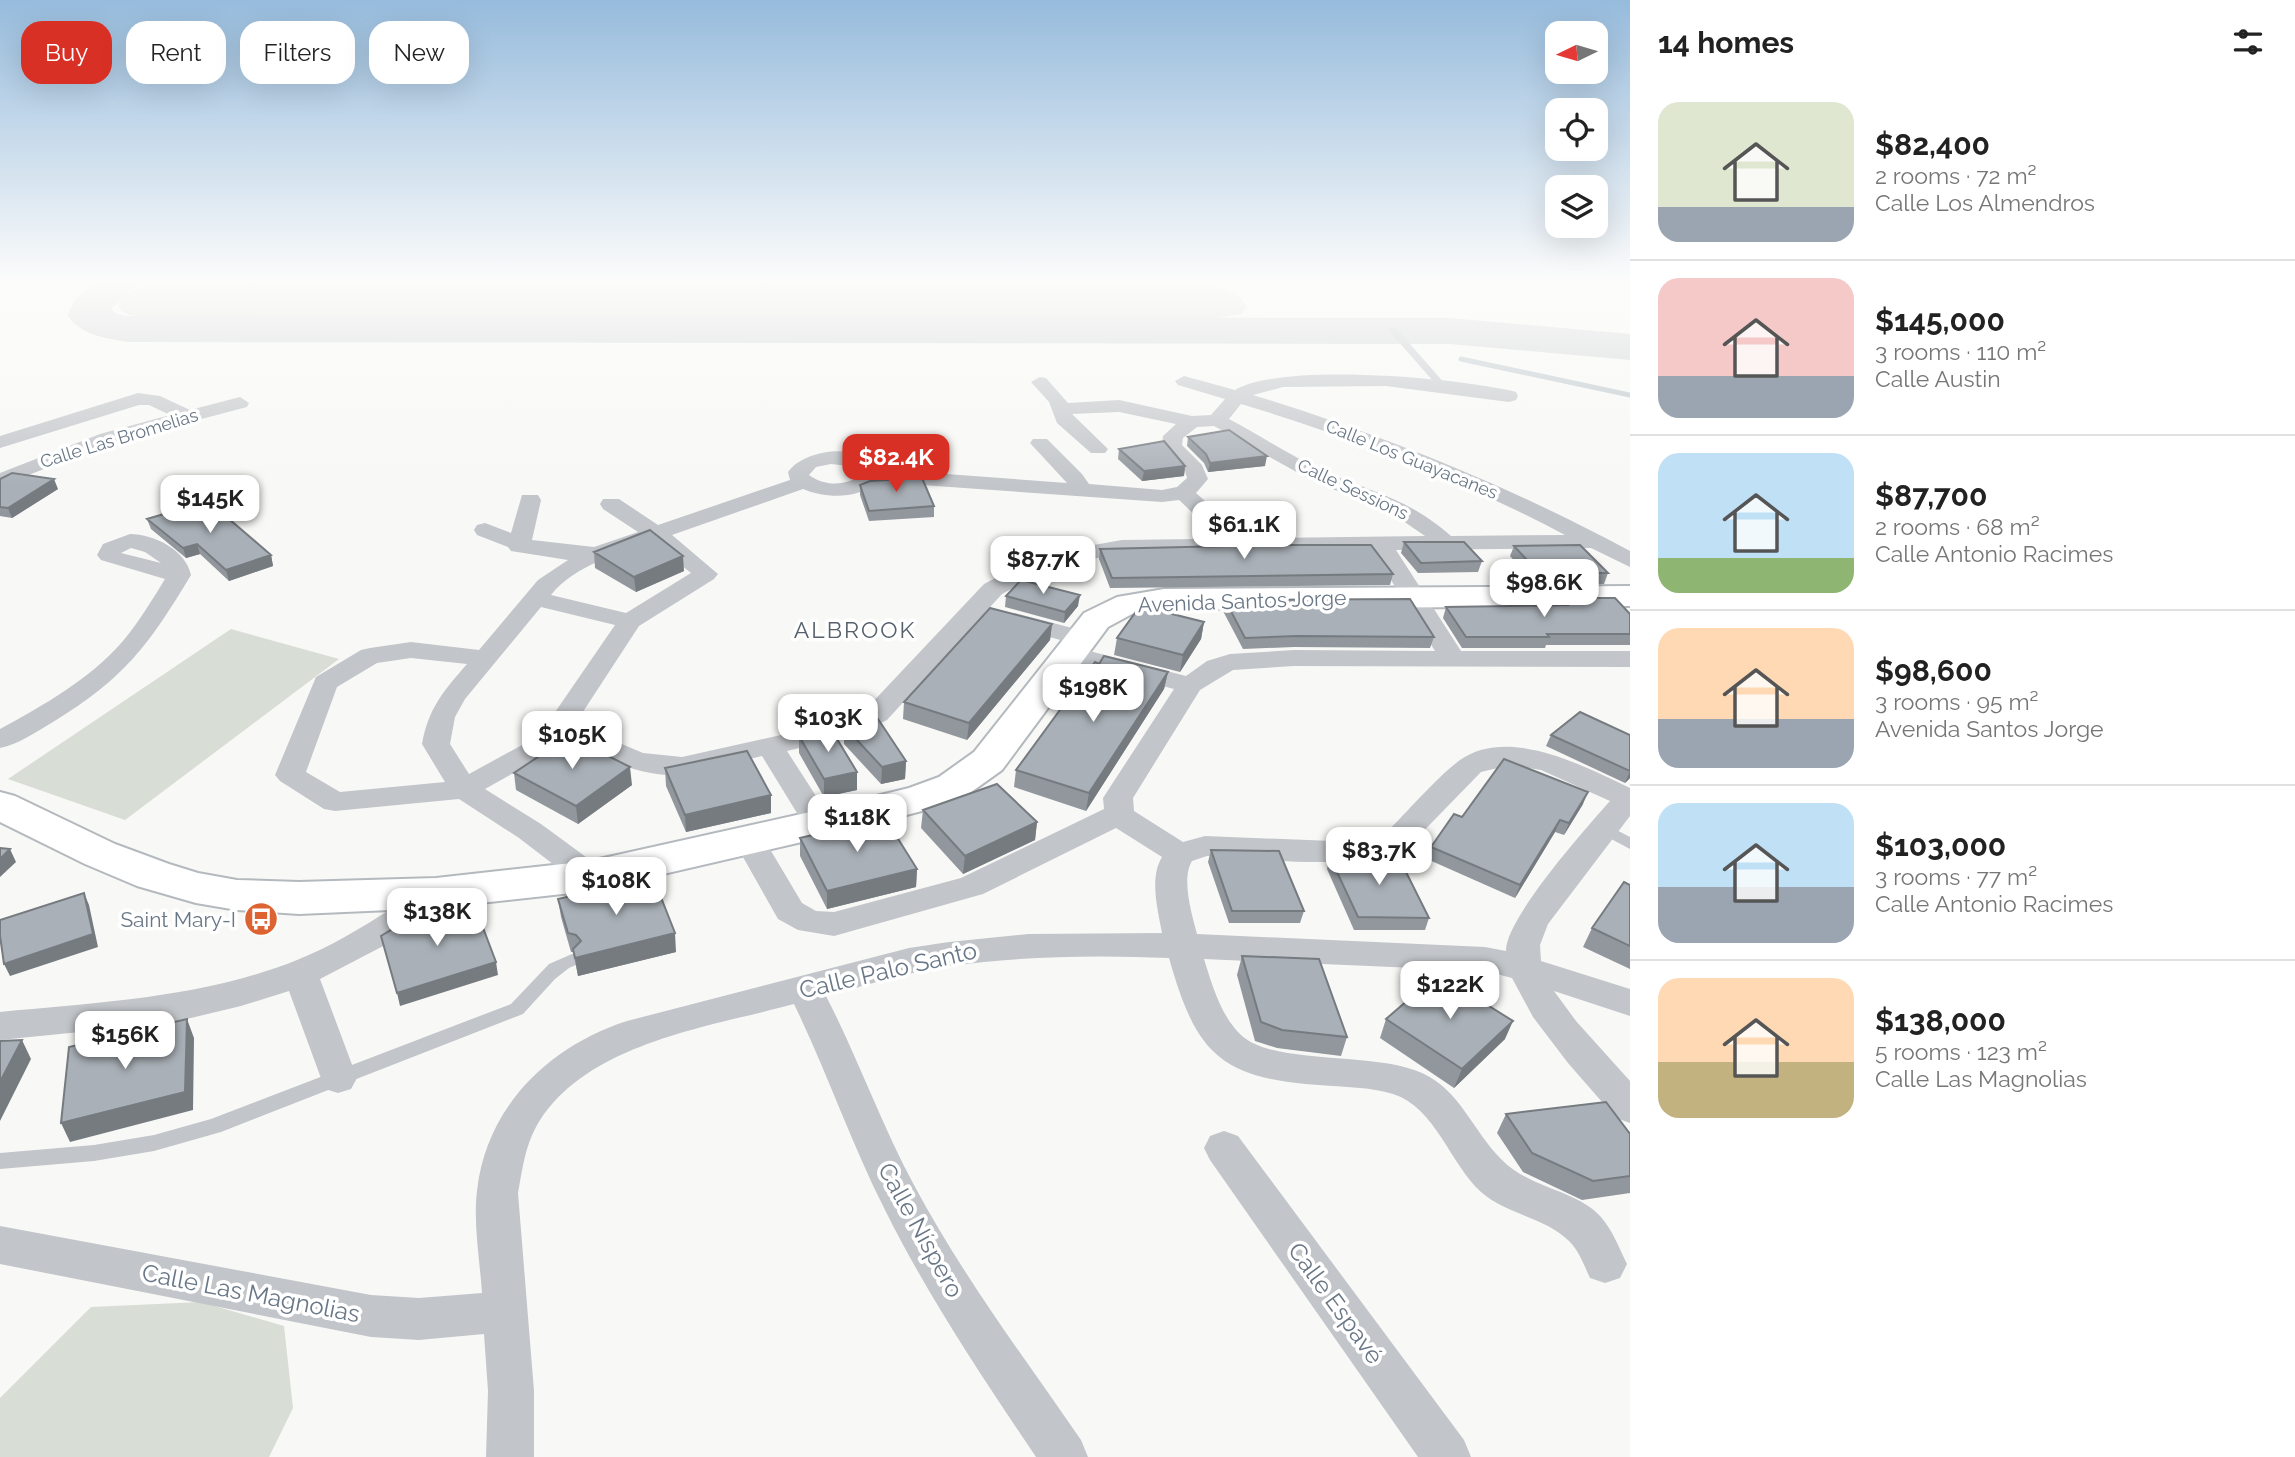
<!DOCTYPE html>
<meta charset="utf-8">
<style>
body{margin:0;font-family:Raleway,sans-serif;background:#f6f6f6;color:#222;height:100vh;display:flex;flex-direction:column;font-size:26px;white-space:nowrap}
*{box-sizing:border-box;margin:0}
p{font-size:23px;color:#767676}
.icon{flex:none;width:38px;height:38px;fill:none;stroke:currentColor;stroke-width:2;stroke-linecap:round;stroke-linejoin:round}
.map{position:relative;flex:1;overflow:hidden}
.drawer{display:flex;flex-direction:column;background:#fff;width:665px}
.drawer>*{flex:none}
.guide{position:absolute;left:21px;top:21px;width:665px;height:63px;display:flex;gap:14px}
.needle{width:46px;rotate:265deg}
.tools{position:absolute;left:1545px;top:21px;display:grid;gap:14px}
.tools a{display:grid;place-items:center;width:63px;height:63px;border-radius:14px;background:#fff;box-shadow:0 7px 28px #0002;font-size:35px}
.price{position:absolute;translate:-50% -60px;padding:0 16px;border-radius:14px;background:#fff;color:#222;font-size:23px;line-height:46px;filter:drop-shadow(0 2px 4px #0008)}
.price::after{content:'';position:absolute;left:50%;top:42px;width:21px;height:16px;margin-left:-10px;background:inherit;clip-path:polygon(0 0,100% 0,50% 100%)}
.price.current{background:#d93025;color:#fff}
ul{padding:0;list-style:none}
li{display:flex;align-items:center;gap:21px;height:175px;padding:0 28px}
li+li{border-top:2px solid #e0e0e0}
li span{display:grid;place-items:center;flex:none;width:196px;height:140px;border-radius:21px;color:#555}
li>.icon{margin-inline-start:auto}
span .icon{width:84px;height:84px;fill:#fffc;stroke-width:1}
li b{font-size:30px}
h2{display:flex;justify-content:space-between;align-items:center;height:84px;padding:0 28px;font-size:30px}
.chip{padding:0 24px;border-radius:21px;background:#fff;box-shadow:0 7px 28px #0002;font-size:24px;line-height:63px}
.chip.current{background:#d93025;color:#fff}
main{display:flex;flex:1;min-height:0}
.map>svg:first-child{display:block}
</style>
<main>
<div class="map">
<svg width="1630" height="1457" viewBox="0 0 1630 1457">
<rect width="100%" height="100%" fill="#f8f8f6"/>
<!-- green -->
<path fill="#d8ddd5" d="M145,281H1204C1220,286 1238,291 1247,307L1241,314L1205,320L160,319L129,315L120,310L118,303Z
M231,629L339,659L125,820L8,779Z
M201,1302L284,1326L293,1408L269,1457H0V1398L91,1307Z"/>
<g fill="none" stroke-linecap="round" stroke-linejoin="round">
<!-- stream -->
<path stroke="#bbc5ca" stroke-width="5" d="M1461,359L1630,395"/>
<!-- taxiway -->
<path fill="#ced0d2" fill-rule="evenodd" d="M96,281H141L111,309L117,314L128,316L1450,318L1630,334V360L1450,344L128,342C106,338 82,336 68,316C72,299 82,292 96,281Z"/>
<!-- secondary casing -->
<g stroke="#b4b9be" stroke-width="4">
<path id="secondary" d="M1630,586V606L1164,609L1132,614L1108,627L1002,770L967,795L937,807L819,838L590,891L436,908L299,914L237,910L196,903L137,886L85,864L0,822V792L15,796L115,844L169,864L198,873L237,880L299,882L436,878L590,861L819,810L909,788L939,777L974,752L1084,613L1117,597L1164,589Z"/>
</g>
<!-- lane -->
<path fill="#c2c5c9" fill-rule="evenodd" d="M1390,328H1396L1446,385V389H1440L1390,332Z
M1603,823L1630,837V849L1598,832L1595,828L1598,824Z
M572,954L578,956L581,960L578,964L569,968L555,979L523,1014L221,1132L154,1151L94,1161L0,1169V1153L94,1145L154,1135L211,1119L511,1004L549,964Z"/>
<!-- street -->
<path fill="#c2c5c9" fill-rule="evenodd" d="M1184,376L1235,390C1282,362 1460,378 1516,392L1518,396L1516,400L1509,402L1386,386L1283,387L1253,395C1384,435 1509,486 1630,551V567L1591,548L1396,550L1461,651H1630V667L1294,666L1233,670L1200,690L1133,798L1134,811L1183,842L1205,836L1358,842L1376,838L1386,833C1407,812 1437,777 1460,760C1509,726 1584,766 1630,788V816L1548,924L1540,945L1541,961L1630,989V1016L1554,991L1576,1021L1630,1081V1123L1616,1118L1568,1063L1533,1017L1512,978L1485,971L1204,959C1212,985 1221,1016 1241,1035C1274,1066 1373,1051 1422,1073C1460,1090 1473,1131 1501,1159C1530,1189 1577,1190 1601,1217C1613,1231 1619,1248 1627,1264L1620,1278L1605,1283L1590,1278C1584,1265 1579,1251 1569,1241C1545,1217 1507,1215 1481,1192C1450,1164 1436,1108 1393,1094C1371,1087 1343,1087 1319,1085C1219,1078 1196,1053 1169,958C1096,955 1023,956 950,966C908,972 867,985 826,996C858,1058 881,1124 914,1185C962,1275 1023,1356 1081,1440L1088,1457H1036C982,1377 928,1296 885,1210C851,1143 827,1072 794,1004C710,1027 583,1043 536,1127C525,1147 522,1171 518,1193L534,1391V1457H486L488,1391L484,1334L419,1340L371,1337L0,1264V1226L371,1295L419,1298L482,1293C480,1262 473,1222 477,1191C486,1107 549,1046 627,1021L909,948L949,942L1029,934L1162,933C1158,911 1149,878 1162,857L1116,828L983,894L834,936L798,930L778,919L734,841L739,834L750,831L761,834L802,903L816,911L834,912L961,878L1104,809L1103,798L1174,689L1061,659L1057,654L1061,649L1070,646L1186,676L1207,661L1230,654L1294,650L1435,651L1373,551L1122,554L1073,562L1047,570L1002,594L887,720L858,734L787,751L834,824L830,831L819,834L808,831L762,756C736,762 708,773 682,775C640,778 598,756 562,739L542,757L485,789L541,824L601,868L606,876L601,884L590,887L579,884L519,838L459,799L335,811L324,809L280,781L275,775L316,677L361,650L370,648L411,642L479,650L538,580L568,560L511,551L508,547L477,535L474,530L477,525L485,523L511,533L522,495H538L541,500L532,540L594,547L638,532L603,509L600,504L603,499H619L658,525L790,480L788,472C805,448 862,442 879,469L1067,483L1030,443L1033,439H1047L1082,474L1089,484L1162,490L1177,487L1187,478L1185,471L1162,446L1163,436L1176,424L1119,412L1072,414L1108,449L1105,453H1091L1057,423L1049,402L1031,382L1040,377L1046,378L1068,403L1119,400L1192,416L1211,415L1225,399L1178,385L1175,381ZM1241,404C1354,438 1461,480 1565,535L1451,536C1410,500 1376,493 1328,473C1294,458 1261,436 1229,419ZM1214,426L1311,480L1393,514L1425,536L1122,540L1071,549L1030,560L984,584L867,708L839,722L682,757L643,753L575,724L639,626L714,579L718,574L672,535L803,489C827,499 858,499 878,482L1162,502L1179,500C1193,512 1210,536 1230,531L1233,526L1196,493L1208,479L1202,465L1182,445L1183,438L1197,427ZM831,464L849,466L859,472V477C843,486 824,486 809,475L816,467ZM652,542L691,573L626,613L551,595C575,565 618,554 652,542ZM541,607L615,625L549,721L522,745L469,774L450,744L455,717L465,699ZM411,658L467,664C443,692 429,707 422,744L445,782L340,792L306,772L337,687L377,663ZM1510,765L1541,770L1610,801C1586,828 1505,919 1506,951L1485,947L1197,934C1192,915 1181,879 1192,861L1207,856C1259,858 1365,873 1408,847L1481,772Z
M138,393L160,396L190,410L240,397L249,403L247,407L114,442L0,486V473L100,434L170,415L149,405H139L0,448V436Z
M130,534C154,534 186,550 191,575C149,645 124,679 53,722C36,732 19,744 0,748V729C44,705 90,679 123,641C139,622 152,600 165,579L101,560L97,555L103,544ZM131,548L145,552L161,563L121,553Z
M1015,613L1091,633L1095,638L1091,643L1082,646L1006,625L1003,620L1006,615Z
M436,882L448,885L452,893L448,901L389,943L320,979L357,1078L351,1089L338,1093L325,1089L289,991L241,1006L170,1023L0,1040V1012C102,1002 202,998 297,960C330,947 361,928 391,909C406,900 418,887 436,882Z
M1224,1131L1238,1136L1464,1440L1471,1457H1418L1210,1160L1204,1148L1210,1136Z"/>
<!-- secondary -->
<use href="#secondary" fill="#fff" fill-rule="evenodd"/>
</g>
<!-- wall -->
<path fill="#91979d" d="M1188,437L1265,466L1208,472L1204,463L1187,446Z
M1119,449L1185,466L1184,476L1142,481L1118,459Z
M0,479L58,489L12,518L0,516Z
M860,485L934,506V517L869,521L860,495Z
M147,519L271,555L273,566L229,581L200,554L186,558L151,529Z
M1404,542L1482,561L1478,572L1418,573L1401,553Z
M1514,546L1608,573L1604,584H1535L1510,556Z
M1100,549L1393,574L1390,585L1110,588L1099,559Z
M594,552L684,571L636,592L595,568Z
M1006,596L1078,606L1064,623L1005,607Z
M1562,598L1630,614V645H1546L1545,648H1462L1443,618L1446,607L1559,605Z
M1225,600L1434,637L1430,648L1294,647L1243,649L1223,611Z
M1204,622L1201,639L1180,672L1114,655L1117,638Z
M1052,624L1050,640L967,740L903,719L904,702Z
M1099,664L1168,672L1164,689L1086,811L1014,787L1016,770Z
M844,726L906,761L905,779L881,784L844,744Z
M1551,735H1630V778L1625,783L1546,746Z
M799,736L857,772V790L824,797L799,753Z
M665,768L771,813L686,832L666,786Z
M514,773L632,785L578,824L516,790Z
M1583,804L1564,835L1555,832L1515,898L1427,859L1431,847L1462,817Z
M923,810L1037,822L1035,840L963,874L921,828Z
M800,838L917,869L916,887L827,909L800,856Z
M1211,850L1304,911L1300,923H1229L1208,862Z
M1330,857L1429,918L1425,930H1354L1327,869Z
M1630,885V969L1583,947L1592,928Z
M558,899L676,952L578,976L573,952H571L561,917Z
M1242,956L1347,1037L1341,1056L1277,1048L1255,1041L1237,975Z
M1386,1019L1505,1039L1454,1088L1380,1038Z
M1506,1114L1630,1134V1193L1582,1200L1523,1172L1497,1133Z"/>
<!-- shaded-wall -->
<path fill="#767b80" d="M1267,456L1265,466L1208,472L1210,463Z
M1185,466L1184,476L1142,481L1144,471Z
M54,479L58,489L12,518L8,508Z
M197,544L200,554L186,558L183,548Z
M271,555L273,566L229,581L226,570Z
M683,556L684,571L636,592L634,577Z
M1080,595L1078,606L1064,623L1065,612Z
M1204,622L1201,639L1180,672L1183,655Z
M1052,624L1050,640L967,740L969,723Z
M1168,672L1164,689L1086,811L1089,793Z
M906,761L905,779L881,784L882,767Z
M630,767L632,785L578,824L576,806Z
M1630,771V778L1625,783Z
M857,772V790L824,797V779Z
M1588,792L1583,804L1564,835L1569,823Z
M771,795V813L686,832L685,815Z
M1560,820L1555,832L1515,898L1520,885Z
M1037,822L1035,840L963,874L965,856Z
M10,849L16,862L0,877V859Z
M917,869L916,887L827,909V891Z
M84,893L89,905L98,947L10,976L4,964Z
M675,933L676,952L578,976L575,958Z
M496,962L498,975L400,1006L397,993Z
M187,1019L194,1038L193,1110L70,1142L61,1123Z
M1513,1021L1505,1039L1454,1088L1462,1069Z
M22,1040L31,1059L0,1121V1082Z"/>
<!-- building -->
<path fill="#a9b0b7" stroke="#767b80" stroke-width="2" d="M1229,430L1267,456L1210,463L1206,454L1188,437Z
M1164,441L1185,466L1144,471L1119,449Z
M12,473L54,479L8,508L0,507V479Z
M922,478L934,506L869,511L860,485L870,481Z
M208,501L271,555L226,570L197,544L183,548L147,519Z
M650,530L683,556L634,577L594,552Z
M1404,542H1464L1482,561L1421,563Z
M1273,545H1371L1393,574L1112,578L1100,549Z
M1580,545L1608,573H1539L1514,546Z
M1021,580L1080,595L1065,612L1006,596Z
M1562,598H1615L1630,614V634H1547L1549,637H1466L1446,607L1568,605Z
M1410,599L1434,637L1297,636L1245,638L1225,600Z
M1140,606L1204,622L1183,655L1117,638Z
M990,608L1052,624L969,723L904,702Z
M1104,656L1168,672L1089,793L1016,770L1095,662L1099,664Z
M1580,712L1630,735V771L1551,735Z
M878,719L906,761L882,767L844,726Z
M831,729L857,772L824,779L799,736Z
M569,736L630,767L576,806L514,773Z
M747,751L771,795L685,815L665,768Z
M1504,759L1588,792L1569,823L1560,820L1520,885L1431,847L1454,814L1462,817Z
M997,784L1037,822L965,856L923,810Z
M885,818L917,869L827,891L800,838Z
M0,848L10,849L0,859Z
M1211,850L1279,851L1304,911H1232Z
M1398,856L1429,918L1358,917L1330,857Z
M653,877L675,933L575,958L573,949L581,941L576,935L568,933L558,899Z
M1624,882L1630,885V946L1592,928Z
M84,893L93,934L4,964L0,936V920Z
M474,904L496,962L397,993L381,936L396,927Z
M1242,956L1319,959L1347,1037L1282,1030L1261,1022Z
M1438,974L1513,1021L1462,1069L1386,1019Z
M187,1019L185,1092L61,1123L69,1047Z
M22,1040L0,1082V1041Z
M1606,1102L1630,1134V1176L1593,1181L1532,1153L1506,1114Z"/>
<!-- sky -->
<linearGradient id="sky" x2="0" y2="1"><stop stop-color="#96bbdc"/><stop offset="0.58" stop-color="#fcfcfb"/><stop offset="1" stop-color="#fcfcfb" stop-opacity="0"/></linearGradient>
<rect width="1630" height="485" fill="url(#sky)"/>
<!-- icons -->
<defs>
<g id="bus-disc" transform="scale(1.75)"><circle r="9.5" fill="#dd6332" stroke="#fff"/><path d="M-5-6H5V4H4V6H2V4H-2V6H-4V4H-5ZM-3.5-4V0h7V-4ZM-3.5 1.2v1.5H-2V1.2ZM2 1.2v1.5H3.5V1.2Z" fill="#fff"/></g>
</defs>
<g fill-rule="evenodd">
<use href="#bus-disc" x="261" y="919"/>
</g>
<g text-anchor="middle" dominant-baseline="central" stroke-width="7" stroke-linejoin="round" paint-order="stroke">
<!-- far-street labels -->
<g font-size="18" fill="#697786" stroke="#fff">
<text transform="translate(119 438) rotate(-17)">Calle Las Bromelias</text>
<text transform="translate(1412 459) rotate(22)">Calle Los Guayacanes</text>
<text transform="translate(1353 489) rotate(25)">Calle Sessions</text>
</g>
<!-- street labels -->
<g font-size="21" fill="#697786" stroke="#fff">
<text transform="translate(1242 601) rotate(-2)">Avenida Santos Jorge</text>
</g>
<!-- poi labels -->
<g font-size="21" fill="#697786" stroke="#fff" text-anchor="end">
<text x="236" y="919">Saint Mary-I</text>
</g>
<!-- neighbourhood labels -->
<g font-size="23" letter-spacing="2" fill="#56616b" stroke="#fff">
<text x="855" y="629">ALBROOK</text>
</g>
<!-- near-street labels -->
<g font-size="24" fill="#697786" stroke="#fff">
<text transform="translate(888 970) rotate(-13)">Calle Palo Santo</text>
<text transform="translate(921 1230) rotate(61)">Calle Níspero</text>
<text transform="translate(251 1293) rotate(11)">Calle Las Magnolias</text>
<text transform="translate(1336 1303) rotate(54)">Calle Espavé</text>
</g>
</g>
</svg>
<div class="tools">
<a><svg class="needle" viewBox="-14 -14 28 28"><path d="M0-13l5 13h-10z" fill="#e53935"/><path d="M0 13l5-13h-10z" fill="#767676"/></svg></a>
<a><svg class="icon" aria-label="locate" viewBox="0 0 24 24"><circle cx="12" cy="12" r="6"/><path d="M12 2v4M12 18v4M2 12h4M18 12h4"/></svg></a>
<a><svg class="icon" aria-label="layers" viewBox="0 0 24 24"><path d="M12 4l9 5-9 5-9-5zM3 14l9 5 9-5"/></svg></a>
</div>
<b class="price current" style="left:896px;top:494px">$82.4K</b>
<b class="price" style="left:210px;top:535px">$145K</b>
<b class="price" style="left:1244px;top:561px">$61.1K</b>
<b class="price" style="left:1043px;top:596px">$87.7K</b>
<b class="price" style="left:1544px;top:619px">$98.6K</b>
<b class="price" style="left:1093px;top:724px">$198K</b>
<b class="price" style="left:828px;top:754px">$103K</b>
<b class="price" style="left:572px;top:771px">$105K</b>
<b class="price" style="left:857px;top:854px">$118K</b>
<b class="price" style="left:1379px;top:887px">$83.7K</b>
<b class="price" style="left:616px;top:917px">$108K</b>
<b class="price" style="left:437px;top:948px">$138K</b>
<b class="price" style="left:1450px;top:1021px">$122K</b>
<b class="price" style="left:125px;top:1071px">$156K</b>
<div class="guide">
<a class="chip current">Buy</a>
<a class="chip">Rent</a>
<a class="chip">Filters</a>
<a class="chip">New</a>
</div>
</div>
<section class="drawer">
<h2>14 homes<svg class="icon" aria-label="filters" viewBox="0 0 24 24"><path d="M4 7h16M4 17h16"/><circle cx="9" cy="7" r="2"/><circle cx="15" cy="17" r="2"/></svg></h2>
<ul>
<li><span style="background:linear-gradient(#dfe7d0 75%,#9aa5b1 0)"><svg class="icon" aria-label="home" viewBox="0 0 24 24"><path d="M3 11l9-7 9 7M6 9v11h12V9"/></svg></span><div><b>$82,400</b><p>2 rooms · 72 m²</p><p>Calle Los Almendros</p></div></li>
<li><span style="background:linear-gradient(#f6c9c9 70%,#9aa5b1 0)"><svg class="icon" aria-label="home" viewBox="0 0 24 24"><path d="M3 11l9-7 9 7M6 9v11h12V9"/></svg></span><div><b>$145,000</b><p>3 rooms · 110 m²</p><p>Calle Austin</p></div></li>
<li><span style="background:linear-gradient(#bfe0f5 75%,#8fb573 0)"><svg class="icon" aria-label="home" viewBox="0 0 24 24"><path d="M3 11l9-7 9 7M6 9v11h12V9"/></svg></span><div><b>$87,700</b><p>2 rooms · 68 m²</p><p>Calle Antonio Racimes</p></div></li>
<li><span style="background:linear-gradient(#ffd9b3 65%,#9aa5b1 0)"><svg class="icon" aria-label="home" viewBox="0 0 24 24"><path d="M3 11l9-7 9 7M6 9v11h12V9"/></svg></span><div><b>$98,600</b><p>3 rooms · 95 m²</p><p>Avenida Santos Jorge</p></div></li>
<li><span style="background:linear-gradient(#bfe0f5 60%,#9aa5b1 0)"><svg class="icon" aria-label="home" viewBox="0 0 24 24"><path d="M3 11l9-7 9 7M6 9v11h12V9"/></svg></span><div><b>$103,000</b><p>3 rooms · 77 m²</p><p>Calle Antonio Racimes</p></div></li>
<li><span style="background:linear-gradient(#ffd9b3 60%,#c2b280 0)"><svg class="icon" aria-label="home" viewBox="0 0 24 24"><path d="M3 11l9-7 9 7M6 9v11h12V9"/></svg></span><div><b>$138,000</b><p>5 rooms · 123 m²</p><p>Calle Las Magnolias</p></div></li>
</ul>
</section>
</main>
